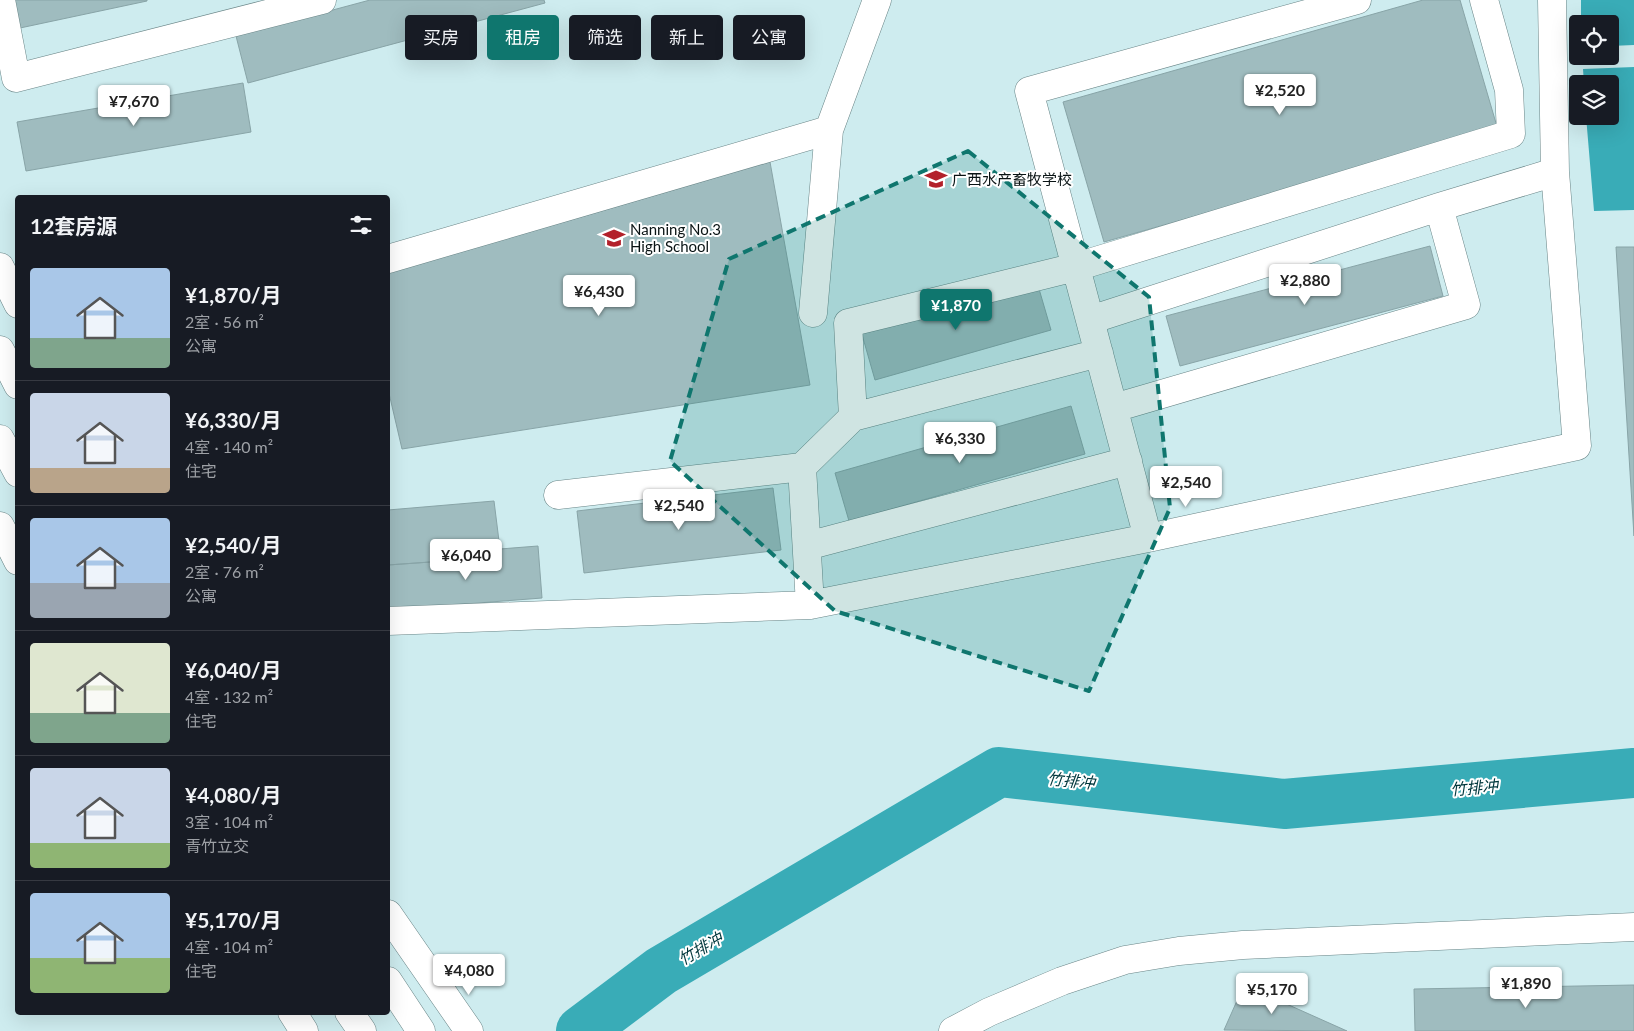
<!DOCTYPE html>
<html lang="zh">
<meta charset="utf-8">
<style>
body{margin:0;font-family:Lato,"Noto Sans SC",sans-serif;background:#242831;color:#f1f3f6;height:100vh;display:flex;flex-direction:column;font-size:19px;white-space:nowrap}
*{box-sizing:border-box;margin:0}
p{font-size:16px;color:#9ea1a6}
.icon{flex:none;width:28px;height:28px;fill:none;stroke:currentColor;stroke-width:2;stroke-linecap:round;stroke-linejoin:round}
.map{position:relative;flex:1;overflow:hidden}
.side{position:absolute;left:15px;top:195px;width:375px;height:820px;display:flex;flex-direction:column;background:#171b24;border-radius:5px;box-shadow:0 5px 20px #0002}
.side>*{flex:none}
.hud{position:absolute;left:405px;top:15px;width:475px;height:45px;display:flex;gap:10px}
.buttons{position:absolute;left:1569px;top:15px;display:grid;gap:10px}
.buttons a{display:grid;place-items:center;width:50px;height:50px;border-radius:5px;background:#171b24;box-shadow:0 5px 20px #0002;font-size:25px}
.price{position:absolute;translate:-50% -42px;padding:0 11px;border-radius:5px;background:#fff;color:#222;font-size:16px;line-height:32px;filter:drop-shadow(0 1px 2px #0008)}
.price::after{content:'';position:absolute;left:50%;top:30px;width:15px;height:11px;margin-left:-8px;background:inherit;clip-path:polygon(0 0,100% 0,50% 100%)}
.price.on{background:#0f766e;color:#fff}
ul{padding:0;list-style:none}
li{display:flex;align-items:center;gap:15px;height:125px;padding:0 15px}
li+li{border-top:1px solid #363941}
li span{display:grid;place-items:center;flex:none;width:140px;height:100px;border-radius:5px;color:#555}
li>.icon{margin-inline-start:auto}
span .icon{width:60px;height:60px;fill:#fffc;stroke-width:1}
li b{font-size:21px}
h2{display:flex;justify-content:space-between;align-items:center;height:60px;padding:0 15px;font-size:21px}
.pill{padding:0 18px;border-radius:5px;background:#171b24;box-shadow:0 5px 20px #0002;font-size:18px;line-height:45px}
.pill.on{background:#0f766e;color:#fff}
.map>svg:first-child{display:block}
</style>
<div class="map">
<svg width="1634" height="1031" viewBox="0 0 1634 1031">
<rect width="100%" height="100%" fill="#ceecef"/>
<!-- water -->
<path fill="#39acb7" d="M1581,0H1634V45L1610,46V24H1581Z
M1634,67V210L1594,211L1586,116H1610V84H1584L1583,69Z"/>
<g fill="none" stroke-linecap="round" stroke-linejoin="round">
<!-- river -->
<path stroke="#39acb7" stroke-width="50" d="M581,1031L661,971L999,772L1284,804L1634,773"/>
</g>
<!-- building -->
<path fill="#9fbcbf" stroke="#88a4a7" d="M14,0H147V1L20,28Z
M370,0H544L545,3L248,83L236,36Z
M1423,0H1460L1498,130L1104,242L1063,102Z
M243,83L251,132L26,171L17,122Z
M770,162L810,385L402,449L388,389V273Z
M1430,246L1443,296L1180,366L1166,316Z
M1616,247H1634V536Z
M1037,282L1051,330L875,380L861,331Z
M1071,406L1085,454L849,521L835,473Z
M773,488L781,550L584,573L577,511Z
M494,501L501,557L388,565V510Z
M538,546L542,598L388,610V565L501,557L500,549Z
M1244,985L1347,1031L1224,1030Z
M1634,985V1031H1415L1414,989Z"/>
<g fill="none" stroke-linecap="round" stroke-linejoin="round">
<!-- minor casing -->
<g stroke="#698587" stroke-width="29">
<path id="minor" d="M1,0L16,78L322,0
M388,259L829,130
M0,267L18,304
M813,313L829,130L877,0
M1090,320L1439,207L1555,172
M1099,353L853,417L848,323L1076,267L1511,134L1509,90L1484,0
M1114,408L1466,305L1439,207
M802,467L810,605
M558,495L802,467L853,417
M0,526L18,561
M1148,538L1029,91L1357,0
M807,546L1128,461
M388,621L810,605L1148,538L1577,446L1555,172L1552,0
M388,914L469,1031
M292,1012L304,1031
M953,1031L989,1012L1062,981L1125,960L1179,951L1243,945L1634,927"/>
</g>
<!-- major casing -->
<g stroke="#698587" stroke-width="29">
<path id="major" d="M0,350L18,385
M0,439L18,473"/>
</g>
<!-- highway casing -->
<g stroke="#698587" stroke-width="29">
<path id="highway" d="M388,981L421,1031
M349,1012L362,1031"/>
</g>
<!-- minor -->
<use href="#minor" stroke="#fff" stroke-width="28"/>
<!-- major -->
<use href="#major" stroke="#fff" stroke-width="28"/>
<!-- highway -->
<use href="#highway" stroke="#fff" stroke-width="28"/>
</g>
<!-- marked area -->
<path fill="#0f766e" fill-opacity="0.2" stroke="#0f766e" stroke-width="4" stroke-dasharray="10 6" stroke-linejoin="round" d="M968,151L1149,297L1170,508L1089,691L835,611L670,461L729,259Z"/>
<!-- icons -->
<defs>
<g id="school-bare" transform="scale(1.725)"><path d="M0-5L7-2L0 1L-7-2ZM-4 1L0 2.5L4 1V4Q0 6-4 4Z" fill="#b3212b" stroke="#fff" stroke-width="2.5" paint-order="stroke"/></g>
</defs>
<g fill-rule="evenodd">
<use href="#school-bare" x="936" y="179"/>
<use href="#school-bare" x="614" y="238"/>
</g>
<g text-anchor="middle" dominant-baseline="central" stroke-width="4" stroke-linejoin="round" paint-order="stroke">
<!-- poi labels -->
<g font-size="15" fill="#091314" stroke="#fff" text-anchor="start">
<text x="952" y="179">广西水产畜牧学校</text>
<text x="630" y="229">Nanning No.3<tspan x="630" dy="17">High School</tspan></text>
</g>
<!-- water labels -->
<g font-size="16" font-style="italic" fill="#00373c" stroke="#fff">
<text transform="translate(1071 780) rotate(6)">竹排冲</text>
<text transform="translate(1474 787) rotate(-5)">竹排冲</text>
<text transform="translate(700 948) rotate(-30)">竹排冲</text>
</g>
</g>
</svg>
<div class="buttons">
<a><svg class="icon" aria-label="locate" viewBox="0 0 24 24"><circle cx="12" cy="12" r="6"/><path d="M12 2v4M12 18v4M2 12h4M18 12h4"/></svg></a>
<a><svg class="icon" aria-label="layers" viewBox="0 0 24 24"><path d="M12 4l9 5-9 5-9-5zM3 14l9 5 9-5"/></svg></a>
</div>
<b class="price" style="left:1280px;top:116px">¥2,520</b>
<b class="price" style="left:134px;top:127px">¥7,670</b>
<b class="price" style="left:1305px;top:306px">¥2,880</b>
<b class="price" style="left:599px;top:317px">¥6,430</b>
<b class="price on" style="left:956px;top:331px">¥1,870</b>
<b class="price" style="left:960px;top:464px">¥6,330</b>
<b class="price" style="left:1186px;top:508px">¥2,540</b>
<b class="price" style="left:679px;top:531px">¥2,540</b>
<b class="price" style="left:466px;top:581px">¥6,040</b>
<b class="price" style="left:469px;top:996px">¥4,080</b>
<b class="price" style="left:1526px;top:1009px">¥1,890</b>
<b class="price" style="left:1272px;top:1015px">¥5,170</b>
<div class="hud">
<a class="pill">买房</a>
<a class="pill on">租房</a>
<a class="pill">筛选</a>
<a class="pill">新上</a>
<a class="pill">公寓</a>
</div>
<section class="side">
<h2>12套房源<svg class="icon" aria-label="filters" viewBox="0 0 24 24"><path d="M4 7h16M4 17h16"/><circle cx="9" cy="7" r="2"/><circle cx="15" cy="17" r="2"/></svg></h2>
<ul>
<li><span style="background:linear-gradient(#a9c7e8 70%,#7fa58c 0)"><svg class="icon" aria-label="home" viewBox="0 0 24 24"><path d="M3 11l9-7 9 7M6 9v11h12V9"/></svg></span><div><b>¥1,870/月</b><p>2室 · 56 m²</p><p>公寓</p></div></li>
<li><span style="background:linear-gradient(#c9d6e8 75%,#b9a48a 0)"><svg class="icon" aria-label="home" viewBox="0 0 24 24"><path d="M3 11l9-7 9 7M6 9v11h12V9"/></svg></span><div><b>¥6,330/月</b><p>4室 · 140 m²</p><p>住宅</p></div></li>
<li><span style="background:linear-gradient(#a9c7e8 65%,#9aa5b1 0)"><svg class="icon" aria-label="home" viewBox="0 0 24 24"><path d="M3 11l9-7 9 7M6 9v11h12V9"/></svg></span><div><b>¥2,540/月</b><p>2室 · 76 m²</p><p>公寓</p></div></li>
<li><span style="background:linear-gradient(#dfe7d0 70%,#7fa58c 0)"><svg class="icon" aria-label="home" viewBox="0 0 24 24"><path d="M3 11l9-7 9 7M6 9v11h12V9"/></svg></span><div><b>¥6,040/月</b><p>4室 · 132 m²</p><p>住宅</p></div></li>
<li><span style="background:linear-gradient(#c9d6e8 75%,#8fb573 0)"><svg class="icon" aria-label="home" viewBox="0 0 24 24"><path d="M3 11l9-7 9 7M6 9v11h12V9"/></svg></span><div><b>¥4,080/月</b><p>3室 · 104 m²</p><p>青竹立交</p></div></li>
<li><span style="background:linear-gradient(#a9c7e8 65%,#8fb573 0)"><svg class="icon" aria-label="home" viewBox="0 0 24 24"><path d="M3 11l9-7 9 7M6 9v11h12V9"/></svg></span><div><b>¥5,170/月</b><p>4室 · 104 m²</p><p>住宅</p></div></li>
</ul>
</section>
</div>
